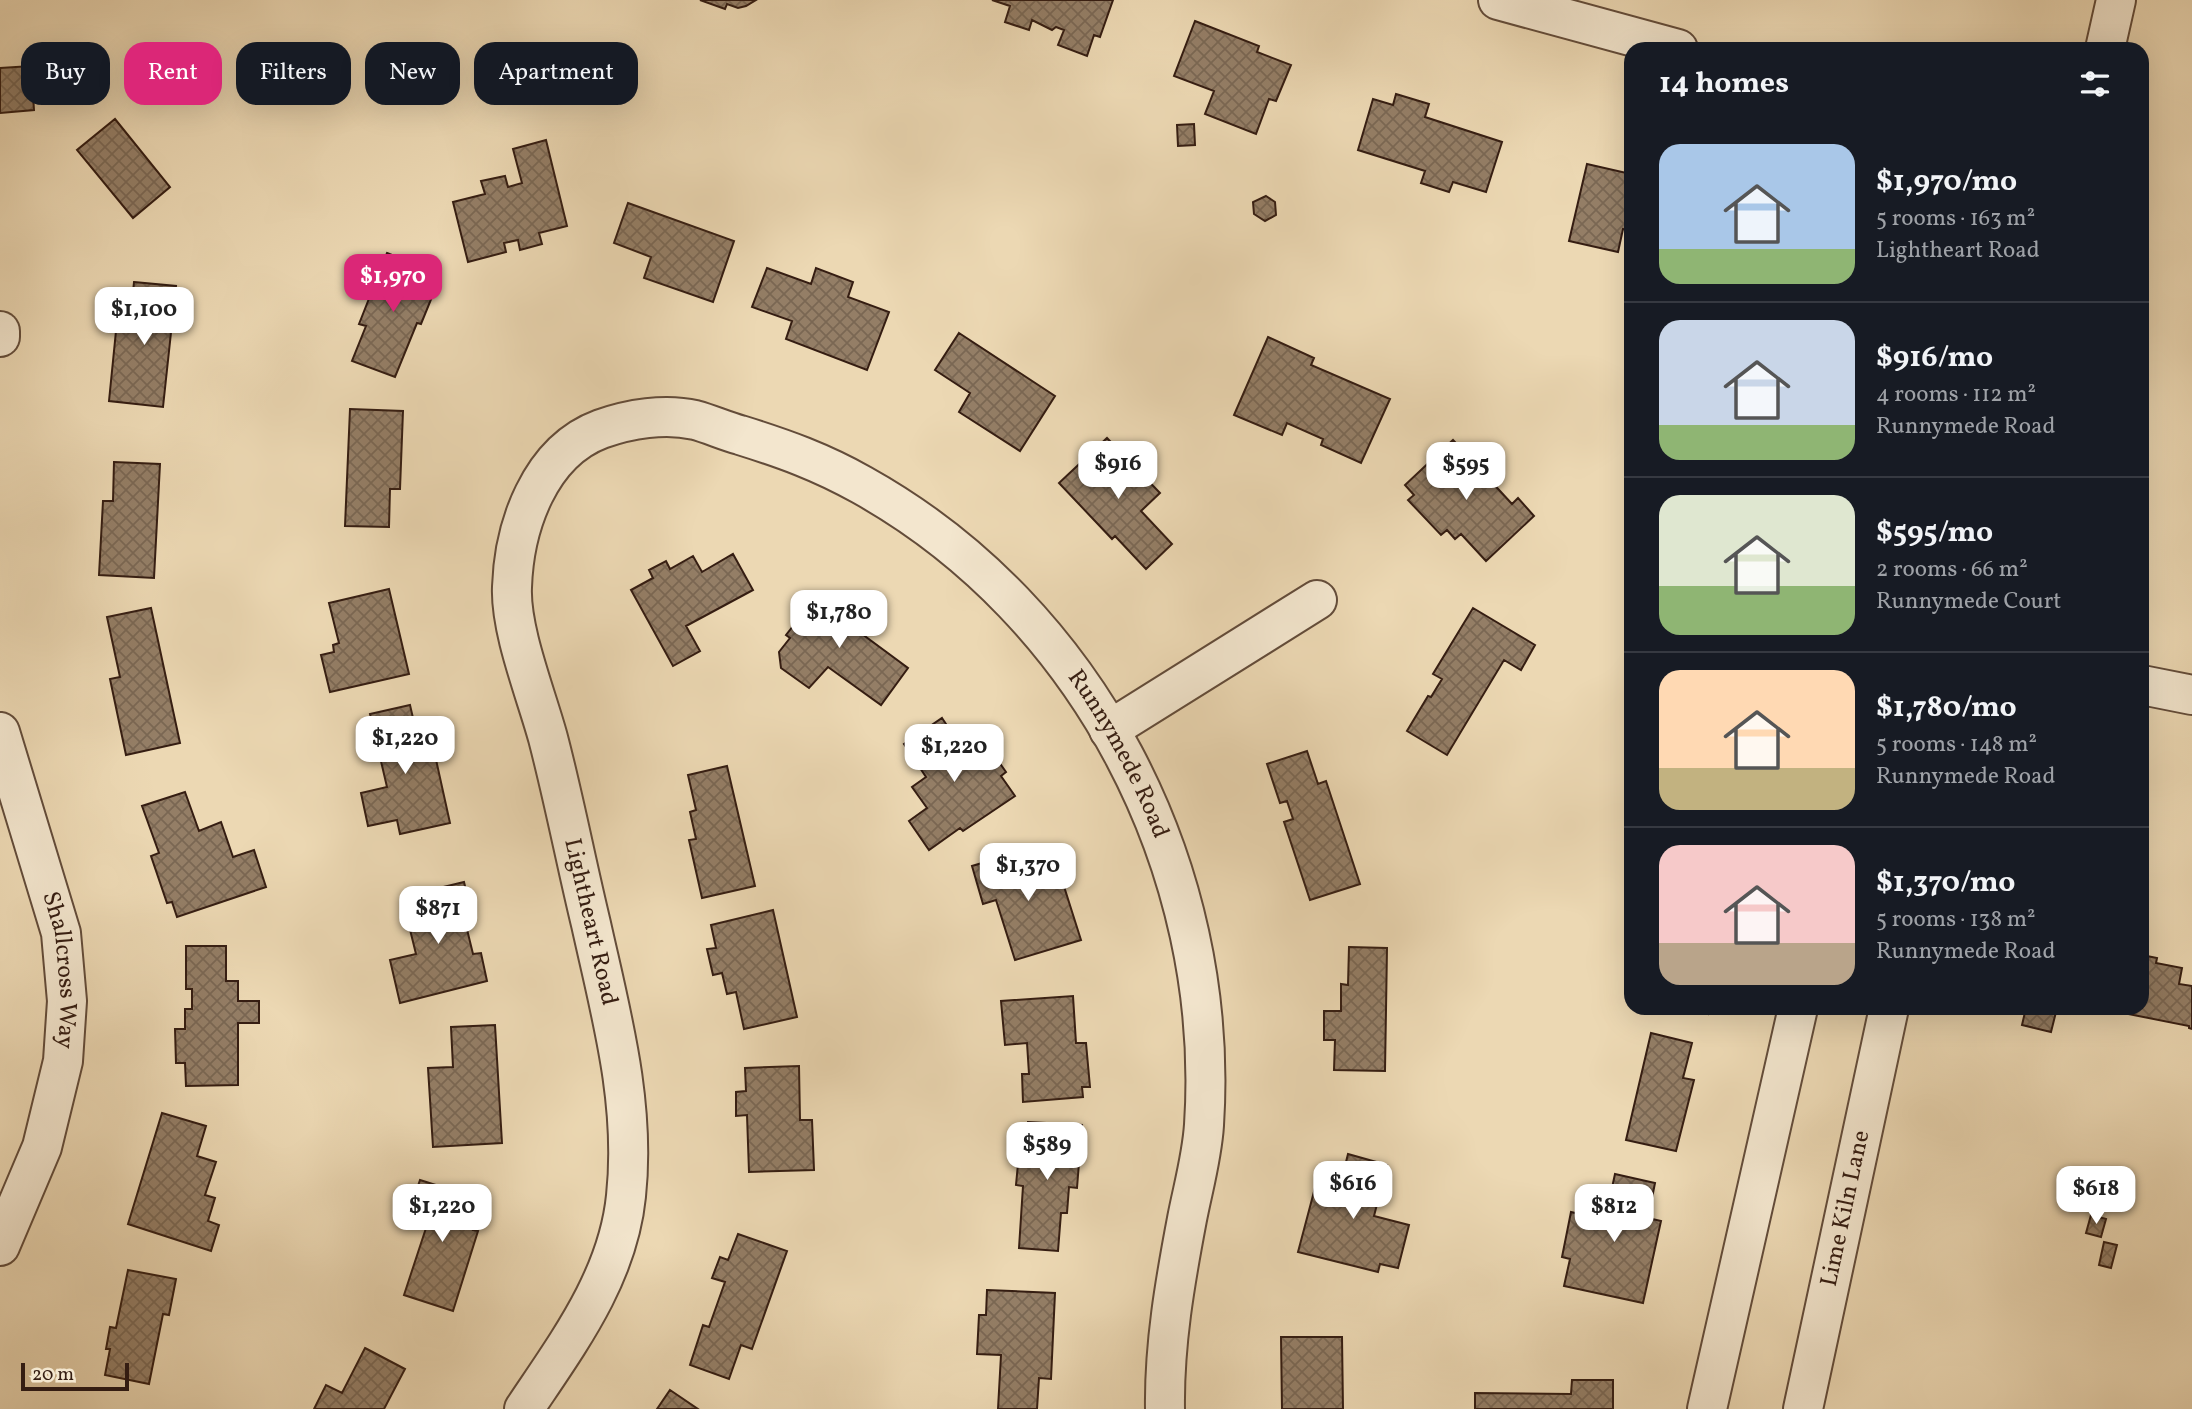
<!DOCTYPE html>
<meta charset="utf-8">
<style>
body{margin:0;font-family:Vollkorn,serif;background:#242831;color:#f1f3f6;height:100vh;display:flex;flex-direction:column;font-size:26px;white-space:nowrap}
*{box-sizing:border-box;margin:0}
p{font-size:23px;color:#9ea1a6}
.icon{flex:none;width:38px;height:38px;fill:none;stroke:currentColor;stroke-width:2;stroke-linecap:round;stroke-linejoin:round}
.map{position:relative;flex:1;overflow:hidden}
.side{position:absolute;left:1624px;top:42px;width:525px;height:973px;display:flex;flex-direction:column;background:#171b24;border-radius:21px;box-shadow:0 7px 28px #0002}
.side>*{flex:none}
.top-card{position:absolute;left:21px;top:42px;width:665px;height:63px;display:flex;gap:14px}
.scale{position:absolute;left:21px;bottom:18px;width:108px;box-sizing:border-box;padding-left:7px;border:4px solid #351d12;border-top:0;font-size:19px;line-height:24px;white-space:nowrap;color:#351d12;-webkit-text-stroke:5px #f3e6ce;paint-order:stroke}
.price{position:absolute;translate:-50% -60px;padding:0 16px;border-radius:14px;background:#fff;color:#222;font-size:23px;line-height:46px;filter:drop-shadow(0 2px 4px #0008)}
.price::after{content:'';position:absolute;left:50%;top:42px;width:21px;height:16px;margin-left:-10px;background:inherit;clip-path:polygon(0 0,100% 0,50% 100%)}
.price.on{background:#db2777;color:#fff}
ul{padding:0;list-style:none}
li{display:flex;align-items:center;gap:21px;height:175px;padding:0 35px}
li+li{border-top:2px solid #363941}
li span{display:grid;place-items:center;flex:none;width:196px;height:140px;border-radius:21px;color:#555}
li>.icon{margin-inline-start:auto}
span .icon{width:84px;height:84px;fill:#fffc;stroke-width:1}
li b{font-size:30px}
h2{display:flex;justify-content:space-between;align-items:center;height:84px;padding:0 35px;font-size:30px}
.chip{padding:0 24px;border-radius:21px;background:#171b24;box-shadow:0 7px 28px #0002;font-size:24px;line-height:63px}
.chip.on{background:#db2777;color:#fff}
.map>svg:first-child{display:block}
</style>
<div class="map">
<svg width="2192" height="1409" viewBox="0 0 2192 1409">
<defs>
<pattern id="building-cross-hatch" width="8" height="8" patternUnits="userSpaceOnUse" patternTransform="scale(1.75)"><rect width="8" height="8" fill="#947e66"/><path d="M0 0l8 8M0 8l8-8" fill="none" stroke="#7a6753"/></pattern>
</defs>
<rect width="100%" height="100%" fill="#ecd8b3"/>
<filter id="stains"><feTurbulence type="fractalNoise" baseFrequency=".00286" numOctaves="4"/><feColorMatrix values="0 0 0 0 .2 0 0 0 0 .09 0 0 0 0 .02 0 0 0 .5 -.17"/></filter>
<radialGradient id="worn" r=".72"><stop offset=".6" stop-color="#630" stop-opacity="0"/><stop offset="1" stop-color="#630" stop-opacity=".3"/></radialGradient>
<!-- building -->
<path fill="url(#building-cross-hatch)" stroke="#351d12" stroke-width="2" d="M700,0H756L746,6L738,8L727,4L725,9Z
M992,0H1113L1100,37L1094,35L1087,56L1058,45L1064,30L1056,27L1052,30L1032,20L1029,30L1005,22L1010,6Z
M1195,21L1259,46L1257,52L1291,65L1276,101L1269,99L1256,134L1205,114L1214,91L1174,76Z
M31,66L34,110L0,113V68Z
M1396,94L1429,104L1425,117L1502,142L1486,192L1453,182L1449,192L1421,183L1425,171L1358,150L1373,99L1393,105Z
M115,119L170,187L133,218L77,150Z
M1194,124L1195,145L1178,146L1177,125Z
M546,140L567,226L539,233L542,244L520,250L518,240L504,243L506,252L468,262L453,202L485,194L481,181L505,176L508,187L522,183L513,149Z
M1587,164L1631,174V231L1623,229L1618,252L1569,241Z
M1266,196L1275,202L1276,215L1265,221L1254,214L1253,202Z
M628,203L734,241L713,302L644,278L651,257L614,243Z
M387,253L435,272L426,294L432,297L421,324L417,323L395,377L352,361L366,326L359,324Z
M767,268L811,284L816,268L853,282L848,297L889,312L867,370L786,339L792,321L752,307Z
M134,282L176,286L163,407L109,401L117,321L130,323Z
M959,333L1055,396L1020,451L959,412L970,393L935,370Z
M1268,337L1314,358L1311,365L1390,399L1361,463L1321,445L1323,439L1287,423L1282,435L1234,415Z
M350,409L403,411L400,489H390L389,527L345,526Z
M1107,438L1160,493L1141,511L1172,544L1146,569L1115,536L1112,539L1059,483Z
M1453,440L1512,504L1518,498L1534,516L1486,561L1461,534L1455,539L1447,530L1441,535L1408,500L1414,495L1405,485Z
M114,462L160,464L154,578L99,575L103,501H113Z
M733,554L753,590L686,626L700,651L673,666L631,590L653,578L649,570L666,561L670,569L693,556L702,572Z
M389,589L409,674L330,692L321,655L334,652L333,645L339,643L329,603Z
M819,593L844,609L850,601L869,615L858,631L908,668L881,705L828,667L809,688L781,668L779,652L790,638L786,635Z
M151,608L180,743L126,755L110,679L120,677L107,617Z
M1473,608L1535,645L1521,670L1504,660L1447,755L1407,731L1428,696L1431,697L1442,679L1433,674Z
M410,705L418,740L431,737L450,823L400,834L397,820L368,826L361,793L387,787L370,714Z
M942,718L962,748L975,738L989,758L994,755L1006,772L1001,776L1015,796L963,831L960,828L929,850L909,821L927,808L912,787L926,777L904,744Z
M1307,751L1318,784L1326,781L1360,884L1310,900L1284,822L1293,819L1287,801L1280,803L1267,764Z
M727,766L755,886L702,898L689,840L696,839L690,812L696,810L688,775Z
M185,792L199,831L221,822L233,857L254,850L266,887L177,917L172,902L167,903L151,856L159,853L142,806Z
M1036,847L1046,881L1061,877L1081,940L1015,960L996,900L983,904L972,866Z
M464,882L471,911L463,913L473,954L481,953L487,981L400,1003L390,960L416,954L402,897Z
M773,910L797,1017L744,1029L736,992L727,994L722,973L713,975L707,949L716,948L711,925Z
M186,946H226V981H238V1001H259V1023H238V1085L186,1086L185,1063H176L175,1029H185V1009H192V989H186Z
M1349,947L1387,948L1385,1071L1334,1070L1335,1040H1324V1011H1341V984L1348,985Z
M2142,955L2157,958L2156,963L2182,968L2179,984L2192,986V1029L2189,1028V1026L2098,1008H2142Z
M1073,996L1076,1043H1086L1090,1087H1082L1083,1097L1023,1102L1022,1074H1029L1027,1043L1005,1045L1001,1001Z
M1681,1008H1709L1708,1014Z
M2026,1008H2057L2051,1032L2022,1025Z
M495,1025L502,1143L433,1147L428,1068L453,1067L451,1027Z
M1651,1033L1692,1043L1683,1078L1694,1080L1676,1151L1626,1140Z
M799,1066L800,1120H812L814,1170L749,1172L747,1115L736,1116V1092L746,1091L745,1068Z
M162,1113L206,1126L197,1156L216,1162L205,1195L215,1198L208,1221L219,1225L211,1251L128,1224Z
M1028,1122L1082,1125L1077,1188L1069,1187L1067,1213H1061L1058,1251L1019,1248L1023,1186L1016,1185L1018,1164H1025Z
M1348,1154L1387,1165L1374,1216L1409,1225L1398,1268L1380,1264L1378,1272L1298,1252L1316,1184L1339,1190Z
M1615,1174L1655,1183L1648,1218L1661,1221L1643,1303L1564,1286L1570,1259L1562,1257L1571,1212L1605,1220Z
M420,1180L483,1200L473,1230L478,1231L453,1311L404,1295L428,1222L408,1216Z
M2091,1215L2106,1219L2101,1237L2086,1233Z
M738,1234L787,1251L752,1349L741,1345L729,1379L690,1365L703,1325L709,1327L725,1282L712,1278L720,1257L728,1260Z
M2104,1242L2117,1245L2111,1268L2099,1265Z
M128,1270L176,1279L169,1315L163,1314L149,1384L105,1375L110,1349H106L110,1327L116,1328Z
M987,1290L1055,1293L1051,1379L1039,1378L1037,1409H998L1001,1355L977,1354L979,1315H986Z
M1281,1337H1342L1343,1409H1282Z
M365,1348L405,1369L384,1409H314L326,1385L342,1393Z
M1572,1380H1613V1409H1475V1393L1571,1394Z
M670,1390L698,1409H657Z"/>
<g fill="none" stroke-linecap="round" stroke-linejoin="round">
<!-- minor casing -->
<g stroke="#634c3a" stroke-width="42">
<g id="minor">
<path d="M1498,0L1678,49"/>
<path d="M2105,49L2116,0"/>
<path d="M0,331V337"/>
<path d="M2142,685L2192,695"/>
<path d="M1109,730L1317,600"/>
<path id="s1" d="M0,732L61,933L67,1001L63,1061L42,1147L0,1246"/>
<path id="s2" d="M524,1409C568,1343 618,1277 626,1196C636,1103 611,1014 591,924C576,862 564,799 548,738C536,694 510,630 512,587C514,527 539,452 601,429C629,419 665,413 695,420C710,424 725,431 740,435C785,449 821,462 862,485C1088,611 1221,868 1204,1125C1202,1157 1193,1188 1187,1219C1175,1282 1164,1345 1165,1409"/>
<path d="M1707,1409L1798,1008"/>
<path id="s3" d="M1803,1409L1889,1008"/>
</g>
</g>
<!-- minor -->
<use href="#minor" stroke="#f3e6ce" stroke-width="38"/>
</g>
<g text-anchor="middle" dominant-baseline="central" stroke-width="5" stroke-linejoin="round" paint-order="stroke">
<!-- street labels -->
<g font-size="24" fill="#351d12" stroke="#f3e6ce">
<text stroke="none"><textPath href="#s2" startOffset="1706">Runnymede Road</textPath></text>
<text transform="translate(590 922) rotate(77)">Lightheart Road</text>
<text stroke="none"><textPath href="#s1" startOffset="247">Shallcross Way</textPath></text>
<text stroke="none"><textPath href="#s3" startOffset="205">Lime Kiln Lane</textPath></text>
</g>
</g>
<rect width="100%" height="100%" filter="url(#stains)"/>
<rect width="100%" height="100%" fill="url(#worn)"/>
</svg>
<div class="scale">20 m</div>
<b class="price on" style="left:393px;top:314px">$1,970</b>
<b class="price" style="left:144px;top:347px">$1,100</b>
<b class="price" style="left:1118px;top:501px">$916</b>
<b class="price" style="left:1466px;top:502px">$595</b>
<b class="price" style="left:839px;top:650px">$1,780</b>
<b class="price" style="left:405px;top:776px">$1,220</b>
<b class="price" style="left:954px;top:784px">$1,220</b>
<b class="price" style="left:1028px;top:903px">$1,370</b>
<b class="price" style="left:438px;top:946px">$871</b>
<b class="price" style="left:1047px;top:1182px">$589</b>
<b class="price" style="left:1353px;top:1221px">$616</b>
<b class="price" style="left:2096px;top:1226px">$618</b>
<b class="price" style="left:442px;top:1244px">$1,220</b>
<b class="price" style="left:1614px;top:1244px">$812</b>
<div class="top-card">
<a class="chip">Buy</a>
<a class="chip on">Rent</a>
<a class="chip">Filters</a>
<a class="chip">New</a>
<a class="chip">Apartment</a>
</div>
<section class="side">
<h2>14 homes<svg class="icon" aria-label="filters" viewBox="0 0 24 24"><path d="M4 7h16M4 17h16"/><circle cx="9" cy="7" r="2"/><circle cx="15" cy="17" r="2"/></svg></h2>
<ul>
<li><span style="background:linear-gradient(#a9c7e8 75%,#8fb573 0)"><svg class="icon" aria-label="home" viewBox="0 0 24 24"><path d="M3 11l9-7 9 7M6 9v11h12V9"/></svg></span><div><b>$1,970/mo</b><p>5 rooms · 163 m²</p><p>Lightheart Road</p></div></li>
<li><span style="background:linear-gradient(#c9d6e8 75%,#8fb573 0)"><svg class="icon" aria-label="home" viewBox="0 0 24 24"><path d="M3 11l9-7 9 7M6 9v11h12V9"/></svg></span><div><b>$916/mo</b><p>4 rooms · 112 m²</p><p>Runnymede Road</p></div></li>
<li><span style="background:linear-gradient(#dfe7d0 65%,#8fb573 0)"><svg class="icon" aria-label="home" viewBox="0 0 24 24"><path d="M3 11l9-7 9 7M6 9v11h12V9"/></svg></span><div><b>$595/mo</b><p>2 rooms · 66 m²</p><p>Runnymede Court</p></div></li>
<li><span style="background:linear-gradient(#ffd9b3 70%,#c2b280 0)"><svg class="icon" aria-label="home" viewBox="0 0 24 24"><path d="M3 11l9-7 9 7M6 9v11h12V9"/></svg></span><div><b>$1,780/mo</b><p>5 rooms · 148 m²</p><p>Runnymede Road</p></div></li>
<li><span style="background:linear-gradient(#f6c9c9 70%,#b9a48a 0)"><svg class="icon" aria-label="home" viewBox="0 0 24 24"><path d="M3 11l9-7 9 7M6 9v11h12V9"/></svg></span><div><b>$1,370/mo</b><p>5 rooms · 138 m²</p><p>Runnymede Road</p></div></li>
</ul>
</section>
</div>
